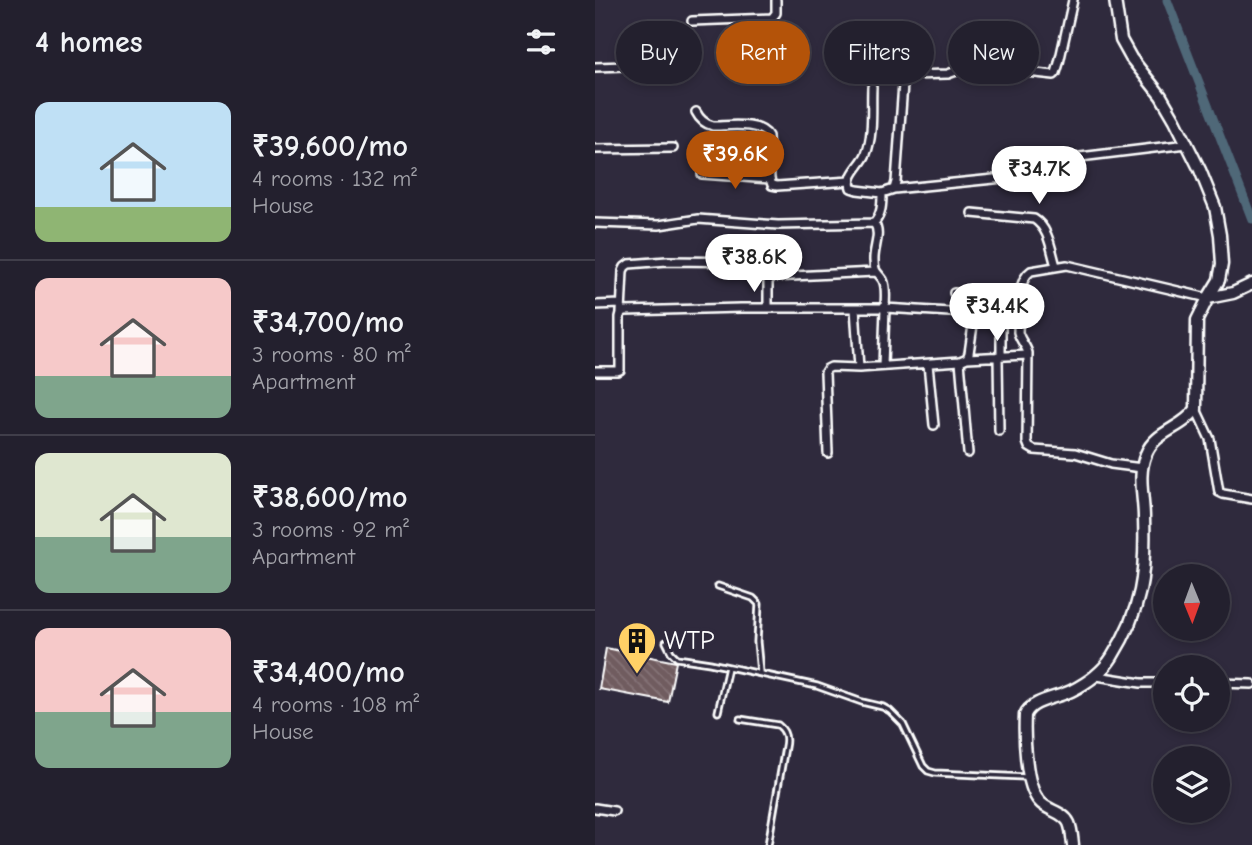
<!DOCTYPE html>
<meta charset="utf-8">
<style>
body{margin:0;font-family:"Comic Neue",sans-serif;background:#2b2836;color:#f1f3f6;height:100vh;display:flex;flex-direction:column;font-size:26px;white-space:nowrap}
*{box-sizing:border-box;margin:0}
p{font-size:23px;color:#a3a3aa}
.icon{flex:none;width:38px;height:38px;fill:none;stroke:currentColor;stroke-width:2;stroke-linecap:round;stroke-linejoin:round}
.map{position:relative;flex:1;overflow:hidden}
.panel{display:flex;flex-direction:column;background:#23202e;width:595px}
.panel>*{flex:none}
.banner{position:absolute;left:21px;top:21px;width:530px;height:63px;display:flex;gap:14px}
.needle{width:46px;rotate:179deg}
.fabs{position:absolute;left:558px;top:564px;display:grid;gap:14px}
.fabs a{display:grid;place-items:center;width:77px;height:77px;border-radius:50%;background:#23202e;box-shadow:0 4px 10px #0003,0 0 0 2px #403e4a;font-size:35px}
.price{position:absolute;translate:-50% -60px;padding:0 16px;border-radius:24px;background:#fff;color:#222;font-size:23px;line-height:46px;filter:drop-shadow(0 2px 4px #0008)}
.price::after{content:'';position:absolute;left:50%;top:42px;width:21px;height:16px;margin-left:-10px;background:inherit;clip-path:polygon(0 0,100% 0,50% 100%)}
.price.selected{background:#b45309;color:#fff}
ul{padding:0;list-style:none}
li{display:flex;align-items:center;gap:21px;height:175px;padding:0 35px}
li+li{border-top:2px solid #403e4a}
li span{display:grid;place-items:center;flex:none;width:196px;height:140px;border-radius:14px;color:#555}
li>.icon{margin-inline-start:auto}
span .icon{width:84px;height:84px;fill:#fffc;stroke-width:1}
li b{font-size:30px}
h2{display:flex;justify-content:space-between;align-items:center;height:84px;padding:0 35px;font-size:30px}
.pill{padding:0 24px;border-radius:32px;background:#23202e;box-shadow:0 4px 10px #0003,0 0 0 2px #403e4a;font-size:24px;line-height:63px}
.pill.selected{background:#b45309;color:#fff}
main{display:flex;flex:1;min-height:0}
.map>svg:first-child{display:block}
</style>
<main>
<section class="panel">
<h2>4 homes<svg class="icon" aria-label="filters" viewBox="0 0 24 24"><path d="M4 7h16M4 17h16"/><circle cx="9" cy="7" r="2"/><circle cx="15" cy="17" r="2"/></svg></h2>
<ul>
<li><span style="background:linear-gradient(#bfe0f5 75%,#8fb573 0)"><svg class="icon" aria-label="home" viewBox="0 0 24 24"><path d="M3 11l9-7 9 7M6 9v11h12V9"/></svg></span><div><b>₹39,600/mo</b><p>4 rooms · 132 m²</p><p>House</p></div></li>
<li><span style="background:linear-gradient(#f6c9c9 70%,#7fa58c 0)"><svg class="icon" aria-label="home" viewBox="0 0 24 24"><path d="M3 11l9-7 9 7M6 9v11h12V9"/></svg></span><div><b>₹34,700/mo</b><p>3 rooms · 80 m²</p><p>Apartment</p></div></li>
<li><span style="background:linear-gradient(#dfe7d0 60%,#7fa58c 0)"><svg class="icon" aria-label="home" viewBox="0 0 24 24"><path d="M3 11l9-7 9 7M6 9v11h12V9"/></svg></span><div><b>₹38,600/mo</b><p>3 rooms · 92 m²</p><p>Apartment</p></div></li>
<li><span style="background:linear-gradient(#f6c9c9 60%,#7fa58c 0)"><svg class="icon" aria-label="home" viewBox="0 0 24 24"><path d="M3 11l9-7 9 7M6 9v11h12V9"/></svg></span><div><b>₹34,400/mo</b><p>4 rooms · 108 m²</p><p>House</p></div></li>
</ul>
</section>
<div class="map">
<svg width="657" height="845" viewBox="0 0 657 845">
<defs>
<pattern id="building-back-hatch" width="6" height="6" patternUnits="userSpaceOnUse" patternTransform="scale(1.75)"><rect width="6" height="6" fill="#705b5f"/><path d="M-1 5l2 2M0 0l6 6M5-1l2 2" fill="none" stroke="#857477"/></pattern>
</defs>
<rect width="100%" height="100%" fill="#2f2a3d"/>
<filter id="ink" filterUnits="userSpaceOnUse"><feTurbulence type="fractalNoise" baseFrequency=".0143" numOctaves="2"/><feDisplacementMap in="SourceGraphic" scale="14" xChannelSelector="R" yChannelSelector="G"/><feConvolveMatrix kernelMatrix="1 2 1 2 8 2 1 2 1" color-interpolation-filters="sRGB"/></filter>
<g filter="url(#ink)">
<g fill="none" stroke-linecap="round" stroke-linejoin="round">
<!-- canal -->
<path stroke="#4f6778" stroke-width="9" d="M572,0L657,219"/>
</g>
<!-- building -->
<path fill="url(#building-back-hatch)" stroke="#fff" stroke-width="2" d="M11,648L81,662L73,702L4,689Z"/>
<g fill="none" stroke-linecap="round" stroke-linejoin="round">
<!-- lane casing -->
<g stroke="#fff" stroke-width="9">
<path id="lane" d="M123,586L158,598L164,604L162,642L165,673
M71,642L76,652L82,658L115,663L222,686L267,702L288,707L295,711L308,724L328,766L333,771L340,773L431,777
M123,712L133,667
M145,719L183,725C191,731 192,738 190,747L173,845"/>
</g>
<!-- street casing -->
<g stroke="#fff" stroke-width="12">
<path id="street" d="M97,21L177,18L181,13V0
M0,67L31,66
M277,87C276,108 279,134 271,154C266,166 252,174 256,188L262,190L287,193
M101,112C105,120 110,124 118,126C133,126 165,121 173,136L175,179L177,185L182,186L255,181
M0,149L78,148
M107,174L175,179
M299,189L409,178L455,167L485,157L592,144
M377,213L439,219C454,228 456,250 461,266
M0,223L64,225L103,219L183,225L279,223C287,234 278,248 279,261C279,273 283,272 288,280C292,288 290,299 290,308L371,313L377,318L378,325L374,353L372,358L365,361L264,368L236,367L232,369L230,372L233,453
M279,223C287,214 287,204 287,193L299,189L301,182L308,84L310,76L316,75L353,74L375,66L459,75L461,73L464,63L478,0
M359,293L425,297
M406,296V356
M0,305L26,304
M173,308V282L176,277L280,272
M260,308L264,368
M26,313L28,271L30,267L34,264L72,261L166,262L173,265L176,277
M403,356L404,431
M372,358L433,355
M365,361L373,453
M333,364L339,425
M0,371H22L25,370V317L26,313L30,311L146,308H290L288,366
M601,409L615,439L624,492L628,494L657,499
M547,468L516,464L480,453L439,450L434,447L432,442L433,353C431,345 425,341 423,332C424,314 421,281 436,271L472,265L613,298
M502,676L546,683H570
M623,683L657,684
M0,808L19,811"/>
</g>
<!-- secondary casing -->
<g stroke="#fff" stroke-width="15">
<path id="secondary" d="M613,298L638,293L657,284
M478,845C477,838 477,830 474,823C468,811 452,811 444,801C430,785 429,736 430,715C436,700 462,698 476,691C492,683 507,673 517,657C547,609 551,574 549,518C549,497 542,475 551,454C560,431 587,429 601,409L602,320L613,298L624,280L627,264L625,235L620,207L605,170L580,120L566,96L536,58L526,40L520,0"/>
</g>
<!-- lane -->
<use href="#lane" stroke="#2f2a3d" stroke-width="3.5"/>
<!-- street -->
<use href="#street" stroke="#2f2a3d" stroke-width="7"/>
<!-- secondary -->
<use href="#secondary" stroke="#2f2a3d" stroke-width="10"/>
</g>
</g>
<!-- icons -->
<defs>
<g id="building-pin" transform="scale(2.0125)"><path d="M0 17L-7.5 6A9.5 9.5 0 1 1 7.5 6Z" fill="#ffd166" stroke="#2f2a3d"/><path d="M-4-6H4V6H1V3H-1V6H-4ZM-2.5-4.3h1.7v1.8h-1.7ZM.8-4.3h1.7v1.8H.8ZM-2.5-1h1.7V.8h-1.7ZM.8-1h1.7V.8H.8Z" fill="#111"/></g>
</defs>
<g fill-rule="evenodd">
<use href="#building-pin" x="42" y="641"/>
</g>
<g text-anchor="middle" dominant-baseline="central" stroke-width="7" stroke-linejoin="round" paint-order="stroke">
<!-- poi labels -->
<g font-size="26" fill="#fff" stroke="#2f2a3d" text-anchor="start">
<text x="69" y="641">WTP</text>
</g>
</g>
</svg>
<div class="fabs">
<a><svg class="needle" viewBox="-14 -14 28 28"><path d="M0-13l5 13h-10z" fill="#e53935"/><path d="M0 13l5-13h-10z" fill="#a3a3aa"/></svg></a>
<a><svg class="icon" aria-label="locate" viewBox="0 0 24 24"><circle cx="12" cy="12" r="6"/><path d="M12 2v4M12 18v4M2 12h4M18 12h4"/></svg></a>
<a><svg class="icon" aria-label="layers" viewBox="0 0 24 24"><path d="M12 4l9 5-9 5-9-5zM3 14l9 5 9-5"/></svg></a>
</div>
<b class="price selected" style="left:140px;top:191px">₹39.6K</b>
<b class="price" style="left:444px;top:206px">₹34.7K</b>
<b class="price" style="left:159px;top:294px">₹38.6K</b>
<b class="price" style="left:402px;top:343px">₹34.4K</b>
<div class="banner">
<a class="pill">Buy</a>
<a class="pill selected">Rent</a>
<a class="pill">Filters</a>
<a class="pill">New</a>
</div>
</div>
</main>
